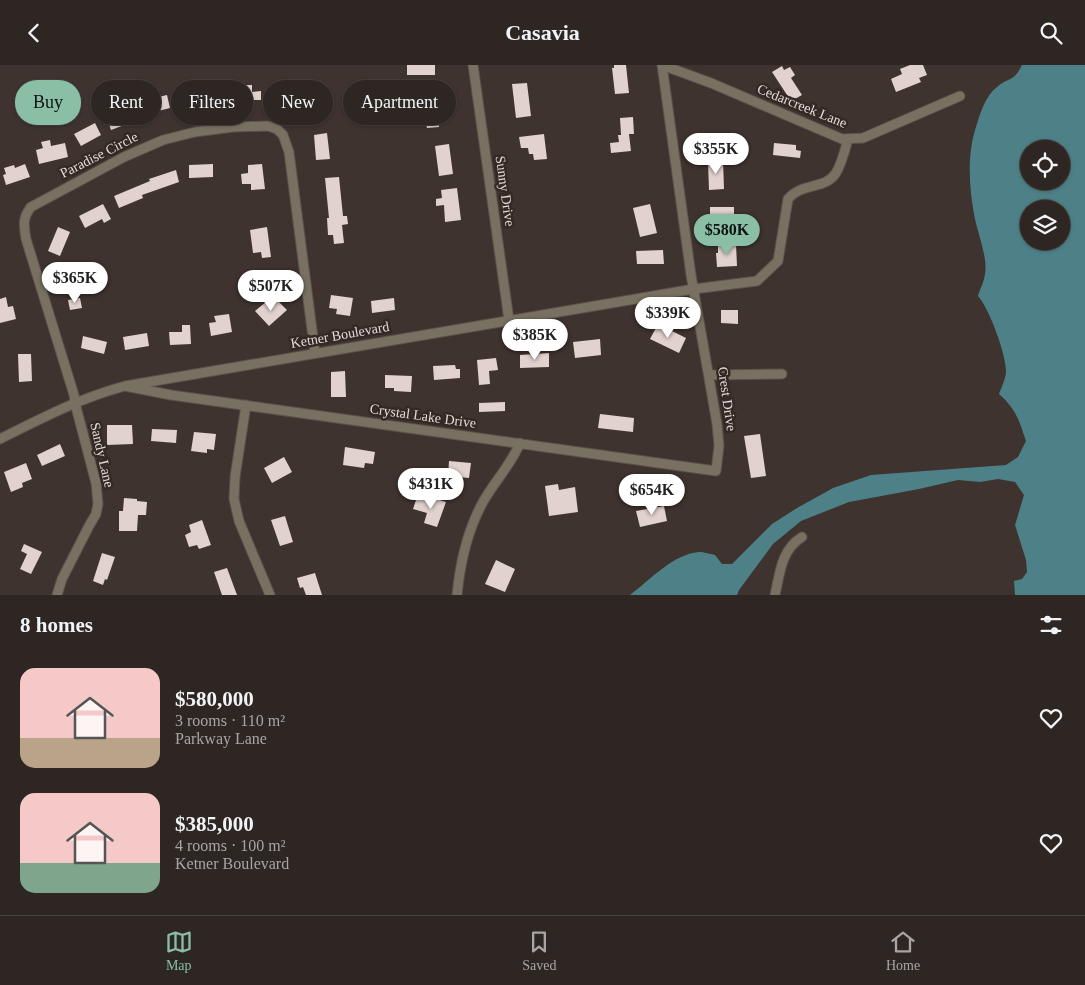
<!DOCTYPE html>
<meta charset="utf-8">
<style>
body{margin:0;font-family:Georgia,serif;background:#362e2a;color:#f1f3f6;height:100vh;display:flex;flex-direction:column;font-size:19px;white-space:nowrap}
*{box-sizing:border-box;margin:0}
p{font-size:16px;color:#a7a5a5}
.icon{flex:none;width:28px;height:28px;fill:none;stroke:currentColor;stroke-width:2;stroke-linecap:round;stroke-linejoin:round}
.map{position:relative;height:530px;overflow:hidden}
.panel{display:flex;flex-direction:column;background:#2e2622;flex:1}
.panel>*{flex:none}
.guide{position:absolute;left:15px;top:15px;width:500px;height:45px;display:flex;gap:10px}
.tools{position:absolute;left:1020px;top:75px;display:grid;gap:10px}
.tools a{display:grid;place-items:center;width:50px;height:50px;border-radius:50%;background:#2e2622;box-shadow:0 1px 4px #0004,0 0 0 1px #494340;font-size:25px}
.price{position:absolute;translate:-50% -42px;padding:0 11px;border-radius:18px;background:#fff;color:#222;font-size:16px;line-height:32px;filter:drop-shadow(0 1px 2px #0008)}
.price::after{content:'';position:absolute;left:50%;top:30px;width:15px;height:11px;margin-left:-8px;background:inherit;clip-path:polygon(0 0,100% 0,50% 100%)}
.price.active{background:#8abfa5;color:#111}
ul{padding:0;list-style:none}
li{display:flex;align-items:center;gap:15px;height:125px;padding:0 20px}
li span{display:grid;place-items:center;flex:none;width:140px;height:100px;border-radius:15px;color:#555}
li>.icon{margin-inline-start:auto}
span .icon{width:60px;height:60px;fill:#fffc;stroke-width:1}
li b{font-size:21px}
h2{display:flex;justify-content:space-between;align-items:center;height:60px;padding:0 20px;font-size:21px}
.chip{padding:0 18px;border-radius:22px;background:#2e2622;box-shadow:0 1px 4px #0004,0 0 0 1px #494340;font-size:18px;line-height:45px}
.chip.active{background:#8abfa5;color:#111}
header{display:flex;justify-content:space-between;align-items:center;height:65px;padding:0 20px;background:#2e2622;font-size:22px;font-weight:600}
.menu{display:flex;justify-content:space-around;align-items:center;height:70px;border-top:1px solid #494340;background:#2e2622;font-size:14px;color:#a7a5a5}
.menu a{display:grid;justify-items:center;gap:2px}
.menu .active{color:#8abfa5}
.map>svg:first-child{display:block}
</style>
<header><svg class="icon" aria-label="back" viewBox="0 0 24 24"><path d="M15 5l-7 7 7 7"/></svg>Casavia<svg class="icon" aria-label="search" viewBox="0 0 24 24"><circle cx="10" cy="10" r="6"/><path d="M15 15l6 6"/></svg></header>
<div class="map">
<svg width="1085" height="530" viewBox="0 0 1085 530">
<rect width="100%" height="100%" fill="#3e332e"/>
<!-- water -->
<path fill="#4d8087" fill-rule="evenodd" d="M1022,0H1085V530H1015L1014,516L1022,514L1027,507L1026,495L1015,460L1024,430L1015,417L998,414L980,417L958,415L919,424L849,437L801,456L773,479L739,525L737,530H630C650,515 673,489 699,487C704,487 710,489 715,490L722,499H732L772,459L797,443L833,423L871,410L1006,400L1018,392L1026,376C1019,355 1016,344 999,329C1002,321 1006,313 1006,306C1006,289 989,243 978,231C980,224 984,217 985,209C988,192 977,167 974,149C969,121 967,89 976,62C980,49 985,31 997,22C1010,11 1013,18 1022,0ZM1029,84H1061V116H1029ZM1029,144H1061V176H1029Z"/>
<!-- building -->
<path fill="#e2d2ce" d="M407,0H435V10H407Z
M614,0H626L629,28L615,29L612,3H614Z
M910,0H923L927,10L919,13L921,17L896,27L891,14L902,9L900,4Z
M782,1L784,5L790,2L795,10L791,13L802,30L791,36L772,7Z
M527,18L531,51L516,53L512,19Z
M240,20H252V27L261,26V35H241Z
M208,24L209,37L184,39L183,25Z
M167,30L170,43L134,52L135,56L111,65L107,53L115,50L114,48L142,38L141,36Z
M437,31L439,62L427,63L426,58L419,59L417,39L422,38V32Z
M633,52L634,69H629L631,86L611,88L610,78L619,77L618,70H621L620,53Z
M95,58L101,70L81,81L74,69Z
M327,68L330,94L316,95L314,70Z
M544,69L547,94L534,95L533,89H529L528,83H521L519,72Z
M50,75L51,81L65,78L68,92L39,99L36,85L43,83L41,77Z
M774,78L796,80V85L801,86L800,93L773,90Z
M449,79L453,109L439,111L435,81Z
M723,95L724,124L709,125L708,96Z
M25,99L30,112L6,120L3,110L6,109L4,103L14,100L15,103Z
M213,99V112L189,113V100Z
M262,99L265,124L251,125V119H242L241,109L248,108V100Z
M176,105L179,117L142,130L143,133L119,143L114,131L150,116L149,114Z
M339,112L343,151H347L348,159L342,160L344,178L334,179L333,170H328L327,153H329L325,113Z
M457,123L461,155L445,157L444,140L436,141V134L442,133L441,125Z
M103,139L111,154L104,158L102,154L85,163L79,151Z
M650,139L657,168L640,172L633,143Z
M710,142H734V153H737V160L710,161Z
M58,162L70,167L60,191L48,186Z
M267,162L271,192L262,193L261,187L253,188L250,165Z
M736,179L737,201L717,202L716,188H718V180Z
M663,185L664,199H637L636,186Z
M88,211L91,222L78,225L76,214Z
M331,230L353,233L350,251L336,249L337,244L329,243Z
M6,232L8,242L13,241L16,254L0,258V234Z
M80,233L82,243L70,245L68,235Z
M394,233L395,245L372,248L371,236Z
M276,234L287,245L269,261L255,246L267,236L270,239Z
M721,245H738V259L721,258Z
M229,249L232,267L211,271L209,258L216,257L214,251Z
M658,259L686,273L679,288L650,274Z
M182,260H190L191,279L170,280L169,267H182Z
M147,268L149,281L125,285L123,272Z
M83,271L107,277L104,289L81,283Z
M600,274L601,290L575,293L573,277Z
M549,288V302L520,303V290Z
M18,289H31L32,316L19,317Z
M496,293L498,305L489,306L490,319L479,320L477,295Z
M455,300L456,304H460V313L434,315L433,301Z
M345,306L346,332H331V307Z
M385,310L412,311L411,327L394,326V323H385Z
M505,337V346L479,347V338Z
M600,349L634,353L633,367L598,363Z
M107,360H132L133,379L107,380Z
M152,364L177,365L176,378L151,376Z
M194,367L216,369L214,385L207,384V388L191,386Z
M760,369L766,411L751,413L744,371Z
M60,379L65,391L42,401L37,390Z
M345,382L375,387L373,399L365,398L364,403L343,400Z
M284,392L292,407L272,418L264,403Z
M449,396L471,398L469,413L448,411Z
M26,398L32,414L22,418L23,422L11,427L4,407Z
M558,419L559,425L575,422L578,447L549,451L545,421Z
M417,432L432,437L433,433L446,437L437,462L424,458L427,448L413,444Z
M124,433L137,434V436L147,437L146,450H138L137,466H119V446H123Z
M664,441L667,456L640,462L636,446Z
M285,451L293,477L280,481L271,455Z
M202,455L211,480L199,484L197,480L189,482L185,470L191,467L189,460Z
M24,479L42,487L31,509L20,504L27,489L21,486Z
M102,488L115,492L107,515L105,514L103,520L93,516Z
M496,495L515,504L505,527L485,519Z
M227,503L237,530H222L214,507Z
M315,508L322,530H306L303,522L300,523L297,513Z"/>
<g fill="none" stroke-linecap="round" stroke-linejoin="round">
<!-- street casing -->
<g stroke="#5c514c" stroke-width="11">
<path id="street" d="M473,0L509,255
M662,0L711,18L842,74L863,73L960,31
M709,310L782,309
M125,321L171,330L716,406L719,381L717,359L691,210L662,0
M246,340L235,412L234,434L239,456L270,530
M0,374C42,353 80,333 125,321L694,224L757,216L778,196L788,134C802,117 825,125 836,108C842,98 845,85 848,74
M57,530L62,514L89,461L96,449L98,439L96,418L76,342L74,330L26,174C24,161 22,153 31,142L124,92L163,75L195,67L233,62L268,61L277,64L283,70L289,87L315,288
M457,530C460,499 468,464 483,437C494,417 511,400 520,378
M775,530C780,508 781,485 802,472"/>
</g>
<!-- street -->
<use href="#street" stroke="#787161" stroke-width="9"/>
</g>
<g text-anchor="middle" dominant-baseline="central" stroke-width="5" stroke-linejoin="round" paint-order="stroke">
<!-- street labels -->
<g font-size="14" fill="#e2dbd7" stroke="#342924">
<text transform="translate(802 41) rotate(22)">Cedarcreek Lane</text>
<text transform="translate(99 90) rotate(-27)">Paradise Circle</text>
<text transform="translate(505 126) rotate(82)">Sunny Drive</text>
<text transform="translate(340 270) rotate(-10)">Ketner Boulevard</text>
<text transform="translate(727 334) rotate(82)">Crest Drive</text>
<text transform="translate(423 351) rotate(8)">Crystal Lake Drive</text>
<text transform="translate(102 390) rotate(77)">Sandy Lane</text>
</g>
</g>
</svg>
<div class="tools">
<a><svg class="icon" aria-label="locate" viewBox="0 0 24 24"><circle cx="12" cy="12" r="6"/><path d="M12 2v4M12 18v4M2 12h4M18 12h4"/></svg></a>
<a><svg class="icon" aria-label="layers" viewBox="0 0 24 24"><path d="M12 4l9 5-9 5-9-5zM3 14l9 5 9-5"/></svg></a>
</div>
<b class="price" style="left:716px;top:110px">$355K</b>
<b class="price active" style="left:727px;top:191px">$580K</b>
<b class="price" style="left:75px;top:239px">$365K</b>
<b class="price" style="left:271px;top:247px">$507K</b>
<b class="price" style="left:668px;top:274px">$339K</b>
<b class="price" style="left:535px;top:296px">$385K</b>
<b class="price" style="left:431px;top:445px">$431K</b>
<b class="price" style="left:652px;top:451px">$654K</b>
<div class="guide">
<a class="chip active">Buy</a>
<a class="chip">Rent</a>
<a class="chip">Filters</a>
<a class="chip">New</a>
<a class="chip">Apartment</a>
</div>
</div>
<section class="panel">
<h2>8 homes<svg class="icon" aria-label="filters" viewBox="0 0 24 24"><path d="M4 7h16M4 17h16"/><circle cx="9" cy="7" r="2"/><circle cx="15" cy="17" r="2"/></svg></h2>
<ul>
<li><span style="background:linear-gradient(#f6c9c9 70%,#b9a48a 0)"><svg class="icon" aria-label="home" viewBox="0 0 24 24"><path d="M3 11l9-7 9 7M6 9v11h12V9"/></svg></span><div><b>$580,000</b><p>3 rooms · 110 m²</p><p>Parkway Lane</p></div><svg class="icon" aria-label="heart" viewBox="0 0 24 24"><path d="M12 20l-8-8c-3-5 5-10 8-4 3-6 11-1 8 4z"/></svg></li>
<li><span style="background:linear-gradient(#f6c9c9 70%,#7fa58c 0)"><svg class="icon" aria-label="home" viewBox="0 0 24 24"><path d="M3 11l9-7 9 7M6 9v11h12V9"/></svg></span><div><b>$385,000</b><p>4 rooms · 100 m²</p><p>Ketner Boulevard</p></div><svg class="icon" aria-label="heart" viewBox="0 0 24 24"><path d="M12 20l-8-8c-3-5 5-10 8-4 3-6 11-1 8 4z"/></svg></li>
</ul>
</section>
<nav class="menu">
<a class="active"><svg class="icon" aria-label="map" viewBox="0 0 24 24"><path d="M3 6l6-2 6 2 6-2v14l-6 2-6-2-6 2zM9 4v14M15 6v14"/></svg>Map</a>
<a><svg class="icon" aria-label="saved" viewBox="0 0 24 24"><path d="M7 4h10v16l-5-4-5 4z"/></svg>Saved</a>
<a><svg class="icon" aria-label="home" viewBox="0 0 24 24"><path d="M3 11l9-7 9 7M6 9v11h12V9"/></svg>Home</a>
</nav>
